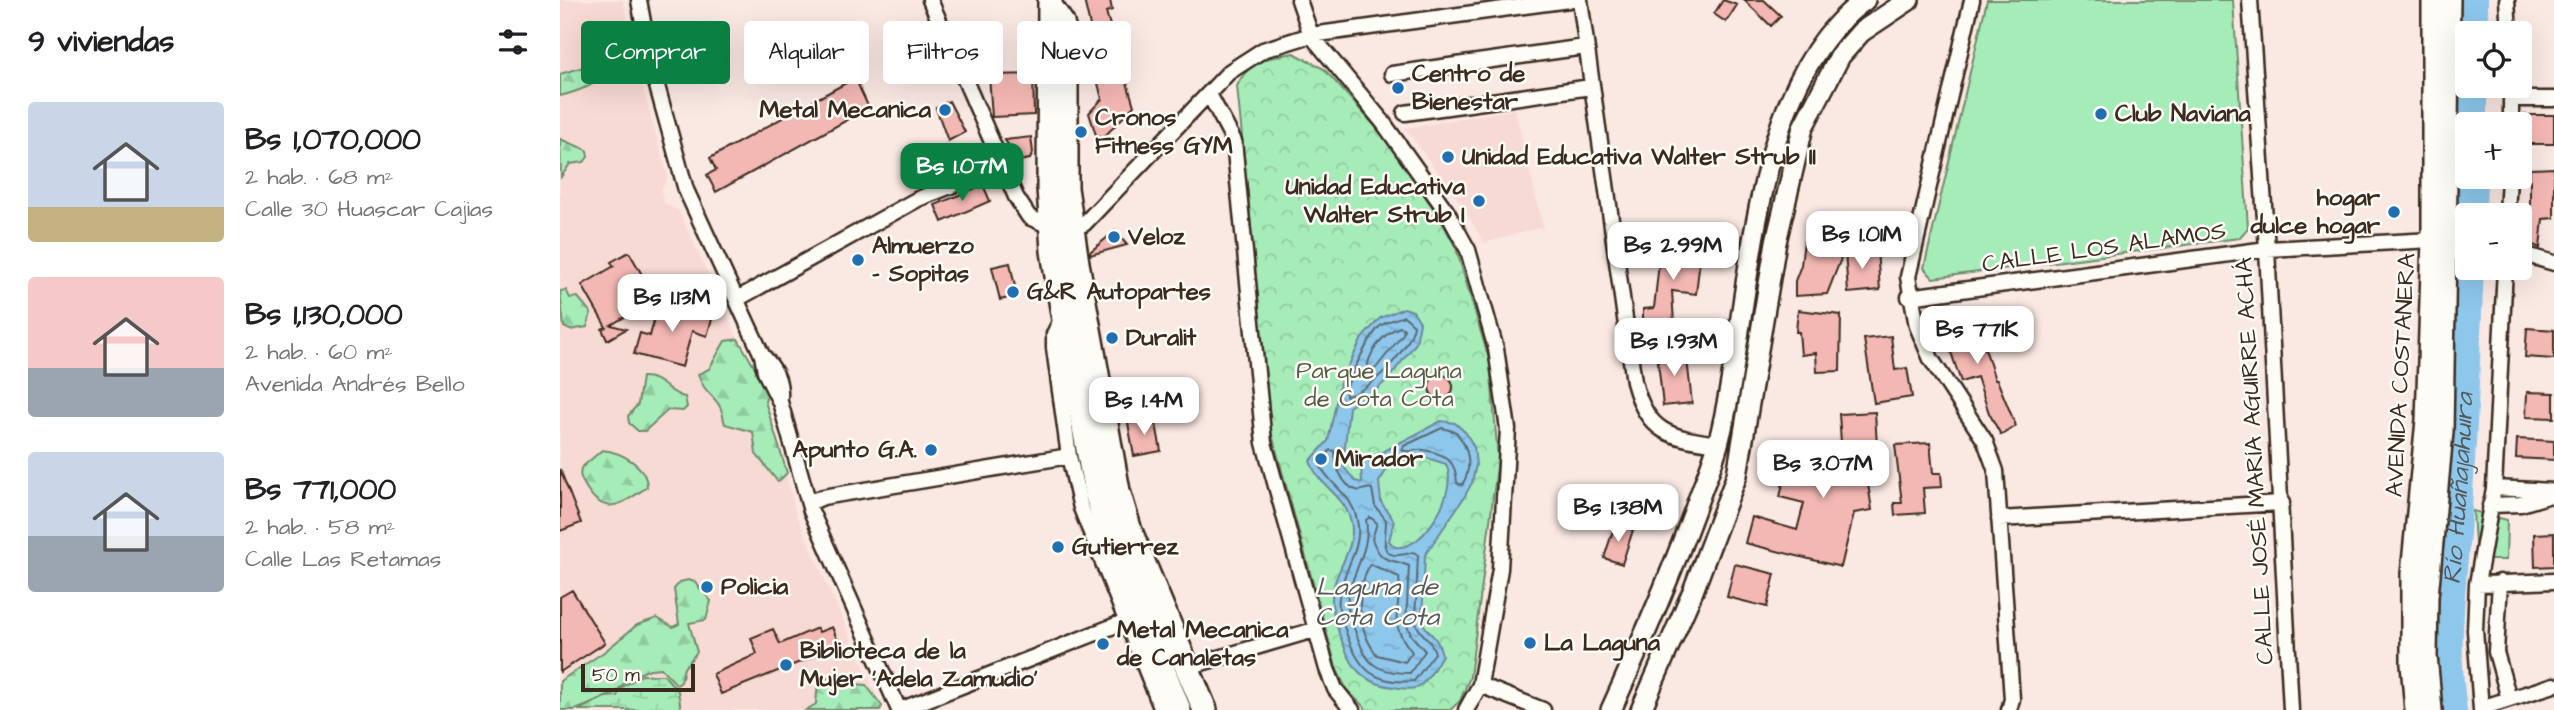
<!DOCTYPE html>
<html lang="es">
<meta charset="utf-8">
<style>
body{margin:0;font-family:"Architects Daughter",sans-serif;background:#f6f6f6;color:#202124;height:100vh;display:flex;flex-direction:column;font-size:26px;white-space:nowrap}
*{box-sizing:border-box;margin:0}
p{font-size:23px;color:#757577}
.icon{flex:none;width:38px;height:38px;fill:none;stroke:currentColor;stroke-width:2;stroke-linecap:round;stroke-linejoin:round}
.map{position:relative;flex:1;overflow:hidden}
.details{display:flex;flex-direction:column;background:#fff;width:560px}
.details>*{flex:none}
.hud{position:absolute;left:21px;top:21px;width:665px;height:63px;display:flex;gap:14px}
.tools{position:absolute;left:1895px;top:21px;display:grid;gap:14px}
.tools a{display:grid;place-items:center;width:77px;height:77px;border-radius:7px;background:#fff;box-shadow:0 7px 28px #0002;font-size:35px}
.scale{position:absolute;left:21px;bottom:18px;width:114px;box-sizing:border-box;padding-left:7px;border:4px solid #3b2a1e;border-top:0;font-size:19px;line-height:24px;white-space:nowrap;color:#3b2a1e;-webkit-text-stroke:5px #fdfcf7;paint-order:stroke}
.price{position:absolute;translate:-50% -60px;padding:0 16px;border-radius:14px;background:#fff;color:#222;font-size:23px;line-height:46px;filter:drop-shadow(0 2px 4px #0008)}
.price::after{content:'';position:absolute;left:50%;top:42px;width:21px;height:16px;margin-left:-10px;background:inherit;clip-path:polygon(0 0,100% 0,50% 100%)}
.price.current{background:#0b8043;color:#fff}
ul{padding:0;list-style:none}
li{display:flex;align-items:center;gap:21px;height:175px;padding:0 28px}
li span{display:grid;place-items:center;flex:none;width:196px;height:140px;border-radius:7px;color:#555}
li>.icon{margin-inline-start:auto}
span .icon{width:84px;height:84px;fill:#fffc;stroke-width:1}
li b{font-size:30px}
h2{display:flex;justify-content:space-between;align-items:center;height:84px;padding:0 28px;font-size:30px}
.tag{padding:0 24px;border-radius:7px;background:#fff;box-shadow:0 7px 28px #0002;font-size:24px;line-height:63px}
.tag.current{background:#0b8043;color:#fff}
main{display:flex;flex:1;min-height:0}
.map>svg:first-child{display:block}
</style>
<main>
<section class="details">
<h2>9 viviendas<svg class="icon" aria-label="filters" viewBox="0 0 24 24"><path d="M4 7h16M4 17h16"/><circle cx="9" cy="7" r="2"/><circle cx="15" cy="17" r="2"/></svg></h2>
<ul>
<li><span style="background:linear-gradient(#c9d6e8 75%,#c2b280 0)"><svg class="icon" aria-label="home" viewBox="0 0 24 24"><path d="M3 11l9-7 9 7M6 9v11h12V9"/></svg></span><div><b>Bs 1,070,000</b><p>2 hab. · 68 m²</p><p>Calle 30 Huascar Cajias</p></div></li>
<li><span style="background:linear-gradient(#f6c9c9 65%,#9aa5b1 0)"><svg class="icon" aria-label="home" viewBox="0 0 24 24"><path d="M3 11l9-7 9 7M6 9v11h12V9"/></svg></span><div><b>Bs 1,130,000</b><p>2 hab. · 60 m²</p><p>Avenida Andrés Bello</p></div></li>
<li><span style="background:linear-gradient(#c9d6e8 60%,#9aa5b1 0)"><svg class="icon" aria-label="home" viewBox="0 0 24 24"><path d="M3 11l9-7 9 7M6 9v11h12V9"/></svg></span><div><b>Bs 771,000</b><p>2 hab. · 58 m²</p><p>Calle Las Retamas</p></div></li>
</ul>
</section>
<div class="map">
<svg width="1994" height="710" viewBox="0 0 1994 710">
<defs>
<pattern id="forest-firs" width="22" height="20" patternUnits="userSpaceOnUse" patternTransform="scale(1.75)"><rect width="22" height="20" fill="#a6ecb9"/><path d="M5 1l3.5 6h-7zM16 11l3.5 6h-7z" fill="#90cb9f"/></pattern>
<pattern id="wetland-marsh" width="20" height="14" patternUnits="userSpaceOnUse" patternTransform="scale(1.75)"><rect width="20" height="14" fill="#a6ecb9"/><path d="M1 5h8M5 5V1M11 12h8M15 12V8" fill="none" stroke="#90cb9f"/></pattern>
<pattern id="park-crowns" width="20" height="18" patternUnits="userSpaceOnUse" patternTransform="scale(1.75)"><rect width="20" height="18" fill="#a6ecb9"/><path d="M2 6a3 3 0 1 1 6 0M12 15a3 3 0 1 1 6 0" fill="none" stroke="#90cb9f"/></pattern>
<pattern id="water-ripples" width="26" height="14" patternUnits="userSpaceOnUse" patternTransform="scale(1.75)"><rect width="26" height="14" fill="#8dc7ec"/><path d="M2 4q2-2 4 0t4 0M15 11q2-2 4 0t4 0" fill="none" stroke="#7babca"/></pattern>
</defs>
<rect width="100%" height="100%" fill="#fae8e3"/>
<filter id="ink" filterUnits="userSpaceOnUse"><feTurbulence type="fractalNoise" baseFrequency=".0143" numOctaves="2"/><feDisplacementMap in="SourceGraphic" scale="14" xChannelSelector="R" yChannelSelector="G"/><feConvolveMatrix kernelMatrix="1 2 1 2 8 2 1 2 1" color-interpolation-filters="sRGB"/></filter>
<g filter="url(#ink)">
<!-- built -->
<path fill="#f8dad5" d="M0,0H63L76,64L108,177L101,190L104,203L119,211L196,378L222,455L236,514L323,710H0Z
M955,109L983,227L924,243L903,207L845,128Z"/>
<!-- forest -->
<path fill="url(#forest-firs)" stroke="#708b6c" stroke-width="2" d="M40,62L48,65C47,83 15,92 0,96V74Z
M0,139L27,150L28,157L24,162L10,164L1,177Z
M6,290L10,298L18,297L31,313L27,327L10,330L4,327L0,291Z
M178,339L209,392L205,401L227,473L218,482L196,454L193,432L165,424C163,419 163,412 160,407C155,396 143,392 138,374L149,369L165,341Z
M82,377C102,376 108,394 125,397L127,407L123,411L108,410L85,431H78L69,423L68,416L78,404Z
M42,450C62,452 87,466 87,487C64,503 45,518 27,489C22,481 19,477 21,468Z
M128,580L135,582L151,601L146,620L129,623L137,652L124,668L121,682L117,685L101,668L90,669L69,678L55,693L28,705L15,710H0V681L44,652L77,625L97,618L113,627L119,624L114,589L120,582Z
M277,674L295,684L306,685L322,706L320,710H246L256,704L258,682Z"/>
<!-- wetland -->
<path fill="url(#wetland-marsh)" stroke="#708b6c" stroke-width="2" d="M82,675H104L118,691L121,710H18L45,697L57,696L61,688Z"/>
<!-- park -->
<path fill="url(#park-crowns)" stroke="#708b6c" stroke-width="2" d="M734,53L764,69L822,134L880,218L896,248L930,363L938,459L910,677L900,701L890,710H807L787,690L777,670L711,431L677,86C688,61 709,57 734,53Z"/>
<!-- pitch -->
<path fill="#a6ecb9" stroke="#708b6c" stroke-width="2" d="M1427,0H1673L1688,228L1679,238L1373,278L1364,268Z
M1913,511L1947,520L1946,560H1916Z"/>
<!-- water -->
<path fill="url(#water-ripples)" stroke="#6c889a" stroke-width="2" fill-rule="evenodd" d="M844,308L853,311L860,322L856,343L829,378L815,391L789,407L783,466L795,481L802,483L801,463L881,421L895,423L906,433L914,447L916,465L912,483L903,499L865,555L862,620C867,636 877,632 882,655C876,665 867,684 855,688C849,690 840,688 834,687C800,683 791,666 780,636C776,624 772,613 772,600C771,576 794,552 792,528C788,494 759,489 750,461L768,441L780,383L802,338L820,318ZM864,457L886,464C899,488 865,552 835,547L829,541L834,521L821,502L819,482L832,461Z"/>
<g fill="none" stroke-linecap="round" stroke-linejoin="round">
<!-- shore -->
<path stroke="#5c6970" stroke-width="2" d="M844,316L854,325C852,347 809,393 786,396C784,384 810,337 819,327C826,321 836,319 844,316Z
M840,327L844,329L843,334L816,368L807,374C806,356 822,333 840,327Z
M882,428L896,432C909,447 913,468 902,485L897,483C896,461 886,454 864,450C856,448 850,454 842,450L844,446Z
M770,450L775,451C775,464 781,485 796,490C802,492 806,487 812,489L815,506L826,520C826,543 816,563 854,552L858,555L855,621C859,635 872,639 875,653L854,681C814,685 799,669 787,635C783,623 777,610 779,598C781,573 801,551 798,526C794,493 772,489 759,464Z
M810,517L817,523L812,539C822,566 830,557 849,566L846,623L851,635L865,651L850,673C811,673 806,661 794,628C790,618 786,607 788,596C794,569 811,547 806,520Z
M810,564L839,577C843,612 824,617 852,652L845,662L817,655C797,630 795,592 810,564Z"/>
<!-- river -->
<g stroke="#8dc7ec" stroke-width="28">
<path d="M1914,33V0"/>
<path d="M1913,124V86"/>
<path d="M1912,215L1913,177"/>
<path id="s1" d="M1893,710C1883,645 1893,583 1897,519C1904,435 1906,351 1910,268"/>
</g>
</g>
<!-- building -->
<path fill="#f4b8b4" stroke="#3b2a1e" stroke-width="2" d="M524,0H550L552,10L546,12L574,106L542,139L536,135L529,113L542,99L525,32L531,30Z
M1163,0L1177,5L1166,22L1154,14Z
M1184,0H1204L1221,16L1211,26Z
M473,74L474,115L432,117L429,75Z
M295,78L309,108L156,192L147,175L156,170L150,158Z
M389,101L405,132L388,141L376,108Z
M1964,115H1994V144H1964Z
M471,137L473,152L470,159L459,161L445,140Z
M1994,168V218L1983,219L1980,248L1962,240L1964,221L1970,222V169Z
M423,185L430,201L382,222L375,205Z
M555,231L567,245L530,255V252Z
M1244,241L1284,251L1267,294L1235,296V281L1241,265Z
M1101,245L1141,250L1136,294L1112,291L1114,323L1083,325V309L1094,308Z
M1317,249L1320,290L1288,293L1285,251Z
M69,252L96,299L51,325L66,329L47,340L42,329L46,327L22,285L54,266L51,262Z
M450,263L457,296L440,300L432,267Z
M99,301L153,316L147,336L132,331L122,367L74,354L80,333L90,336Z
M1238,310L1281,315L1280,371L1257,372L1256,353L1241,355L1239,332H1236Z
M1411,311L1421,346L1424,345L1435,380H1437L1456,426L1441,435L1429,413L1417,377L1401,382L1380,319Z
M1967,328L1994,330V359L1965,357Z
M1331,336L1335,370L1347,368L1352,397L1314,403L1304,339Z
M1126,350L1132,403L1103,406L1097,353Z
M869 387a12 12 0 1 1 24 0a12 12 0 1 1-24 0Z
M1967,392L1994,393V418L1966,417Z
M1315,412L1317,446L1296,447L1298,472L1306,471L1312,510L1294,513L1281,567L1185,543L1192,517L1237,530L1244,503L1220,497L1228,459L1283,471L1279,414Z
M595,418L601,451L574,456L568,423Z
M1957,439L1994,441V460L1956,458Z
M1370,443L1373,473H1381L1382,487L1363,488L1365,513L1335,515L1334,503H1342L1335,445Z
M0,469L21,523L0,531Z
M1055,524L1073,530L1062,564L1044,558Z
M1994,533V566L1975,567L1974,534Z
M1175,564L1215,574L1207,607L1167,597Z
M12,590L45,643L0,672V597Z
M272,627L280,646L161,694L153,674L197,654L191,638L213,629L220,644L257,628L259,632Z"/>
<g fill="none" stroke-linecap="round" stroke-linejoin="round">
<!-- minor casing -->
<g stroke="#3b2a1e" stroke-width="19">
<path id="minor" d="M79,0L90,61L126,190L202,355L205,372L220,402L251,511L339,710
M370,0L456,197L469,217L492,227
M739,0L751,35L822,121L887,212L908,250L936,349L948,429L940,569L920,685L906,710
M1020,0L1074,382C1088,434 1109,437 1158,444
M1412,0L1348,277L1357,326L1371,359L1425,441L1436,471L1452,699L1449,710
M1690,0L1707,249L1731,710
M1947,0L1949,33
M832,74L1025,47
M650,96L674,141L704,443L767,669L775,689L792,710
M1951,99H1994
M845,113L1031,87
M1951,124V86
M1947,215L1949,177
M511,225L524,224L669,72L703,50L751,35L1009,0
M1960,253L1994,263
M1349,297L1707,249L1872,240
M177,299L358,199L441,166
M503,316L494,334V348L509,456L521,508L602,710
M202,355C214,368 221,379 220,397
M1934,488L1994,491
M249,503L263,497L509,456
M1930,505L1961,504L1994,494
M1439,519L1722,503
M1940,582L1936,652L1949,699
M1917,584L1994,581
M628,667L754,630
M920,685L983,710
M1921,708L1994,685
M340,710L564,622
M1921,710L1915,630L1917,584L1934,488L1945,268"/>
</g>
<!-- secondary casing -->
<g stroke="#3b2a1e" stroke-width="24">
<path id="secondary" d="M1051,710C1081,644 1110,577 1135,509C1142,488 1152,466 1158,444C1193,314 1185,85 1305,0
M1081,710L1133,591L1177,475L1216,242L1243,127L1280,56L1301,32L1349,0
M1855,710L1851,664V574L1866,420L1872,240V0
M1872,710L1867,656L1868,597L1883,432L1890,0"/>
</g>
<!-- primary casing -->
<g stroke="#3b2a1e" stroke-width="28">
<path id="primary" d="M490,0L489,187L493,251L503,314L536,492L548,532L619,710
M493,10L502,23L506,41V188L517,263L558,491L570,531L645,710"/>
</g>
<!-- minor -->
<use href="#minor" stroke="#fdfcf7" stroke-width="14"/>
<!-- secondary -->
<use href="#secondary" stroke="#fdfcf7" stroke-width="19"/>
<!-- primary -->
<use href="#primary" stroke="#fdfcf7" stroke-width="23"/>
</g>
</g>
<!-- markers -->
<g fill="#1f6fb2" stroke="#fdfcf7" stroke-width="2.5">
<circle cx="838" cy="88" r="7"/>
<circle cx="385" cy="110" r="7"/>
<circle cx="1541" cy="114" r="7"/>
<circle cx="521" cy="132" r="7"/>
<circle cx="888" cy="157" r="7"/>
<circle cx="919" cy="201" r="7"/>
<circle cx="1834" cy="212" r="7"/>
<circle cx="554" cy="237" r="7"/>
<circle cx="298" cy="260" r="7"/>
<circle cx="453" cy="292" r="7"/>
<circle cx="552" cy="338" r="7"/>
<circle cx="371" cy="450" r="7"/>
<circle cx="761" cy="459" r="7"/>
<circle cx="498" cy="547" r="7"/>
<circle cx="147" cy="587" r="7"/>
<circle cx="970" cy="643" r="7"/>
<circle cx="543" cy="644" r="7"/>
<circle cx="226" cy="665" r="7"/>
</g>
<g text-anchor="middle" dominant-baseline="central" stroke-width="5" stroke-linejoin="round" paint-order="stroke">
<!-- poi labels -->
<g font-size="24" font-weight="bold" fill="#3b2a1e" stroke="#fdfcf7" text-anchor="start">
<text x="852" y="74">Centro de<tspan x="852" dy="28">Bienestar</tspan></text>
<text x="371" y="110" text-anchor="end">Metal Mecanica</text>
<text x="1555" y="114">Club Naviana</text>
<text x="535" y="118">Cronos<tspan x="535" dy="28">Fitness GYM</tspan></text>
<text x="902" y="157">Unidad Educativa Walter Strub II</text>
<text x="905" y="187" text-anchor="end">Unidad Educativa<tspan x="905" dy="28">Walter Strub I</tspan></text>
<text x="1820" y="198" text-anchor="end">hogar<tspan x="1820" dy="28">dulce hogar</tspan></text>
<text x="568" y="237">Veloz</text>
<text x="312" y="246">Almuerzo<tspan x="312" dy="28">- Sopitas</tspan></text>
<text x="467" y="292">G&amp;R Autopartes</text>
<text x="566" y="338">Duralit</text>
<text x="357" y="450" text-anchor="end">Apunto G.A.</text>
<text x="775" y="459">Mirador</text>
<text x="512" y="547">Gutierrez</text>
<text x="161" y="587">Policia</text>
<text x="557" y="630">Metal Mecanica<tspan x="557" dy="28">de Canaletas</tspan></text>
<text x="984" y="643">La Laguna</text>
<text x="240" y="651">Biblioteca de la<tspan x="240" dy="28">Mujer 'Adela Zamudio'</tspan></text>
</g>
<!-- street labels -->
<g font-size="24" fill="#3b2a1e" stroke="#fdfcf7">
<text transform="translate(1544 248) rotate(-8)">CALLE LOS ALAMOS</text>
<text transform="translate(1841 375) rotate(-87)">AVENIDA COSTANERA</text>
<text transform="translate(1695 461) rotate(-93)">CALLE JOSÉ MARÍA AGUIRRE ACHÁ</text>
</g>
<!-- park labels -->
<g font-size="24" fill="#565a45" stroke="#fdfcf7">
<text x="819" y="371">Parque Laguna<tspan x="819" dy="28">de Cota Cota</tspan></text>
</g>
<!-- water labels -->
<g font-size="26" font-style="italic" fill="#54595c" stroke="#fdfcf7">
<text stroke="none"><textPath href="#s1" startOffset="222">Río Huañajahuira</textPath></text>
<text x="817" y="587">Laguna de<tspan x="817" dy="30">Cota Cota</tspan></text>
</g>
</g>
</svg>
<div class="tools">
<a><svg class="icon" aria-label="locate" viewBox="0 0 24 24"><circle cx="12" cy="12" r="6"/><path d="M12 2v4M12 18v4M2 12h4M18 12h4"/></svg></a>
<a>+</a>
<a>−</a>
</div>
<div class="scale">50 m</div>
<b class="price current" style="left:402px;top:203px">Bs 1.07M</b>
<b class="price" style="left:1302px;top:271px">Bs 1.01M</b>
<b class="price" style="left:1113px;top:282px">Bs 2.99M</b>
<b class="price" style="left:112px;top:334px">Bs 1.13M</b>
<b class="price" style="left:1417px;top:366px">Bs 771K</b>
<b class="price" style="left:1114px;top:378px">Bs 1.93M</b>
<b class="price" style="left:584px;top:437px">Bs 1.4M</b>
<b class="price" style="left:1263px;top:500px">Bs 3.07M</b>
<b class="price" style="left:1058px;top:544px">Bs 1.38M</b>
<div class="hud">
<a class="tag current">Comprar</a>
<a class="tag">Alquilar</a>
<a class="tag">Filtros</a>
<a class="tag">Nuevo</a>
</div>
</div>
</main>
